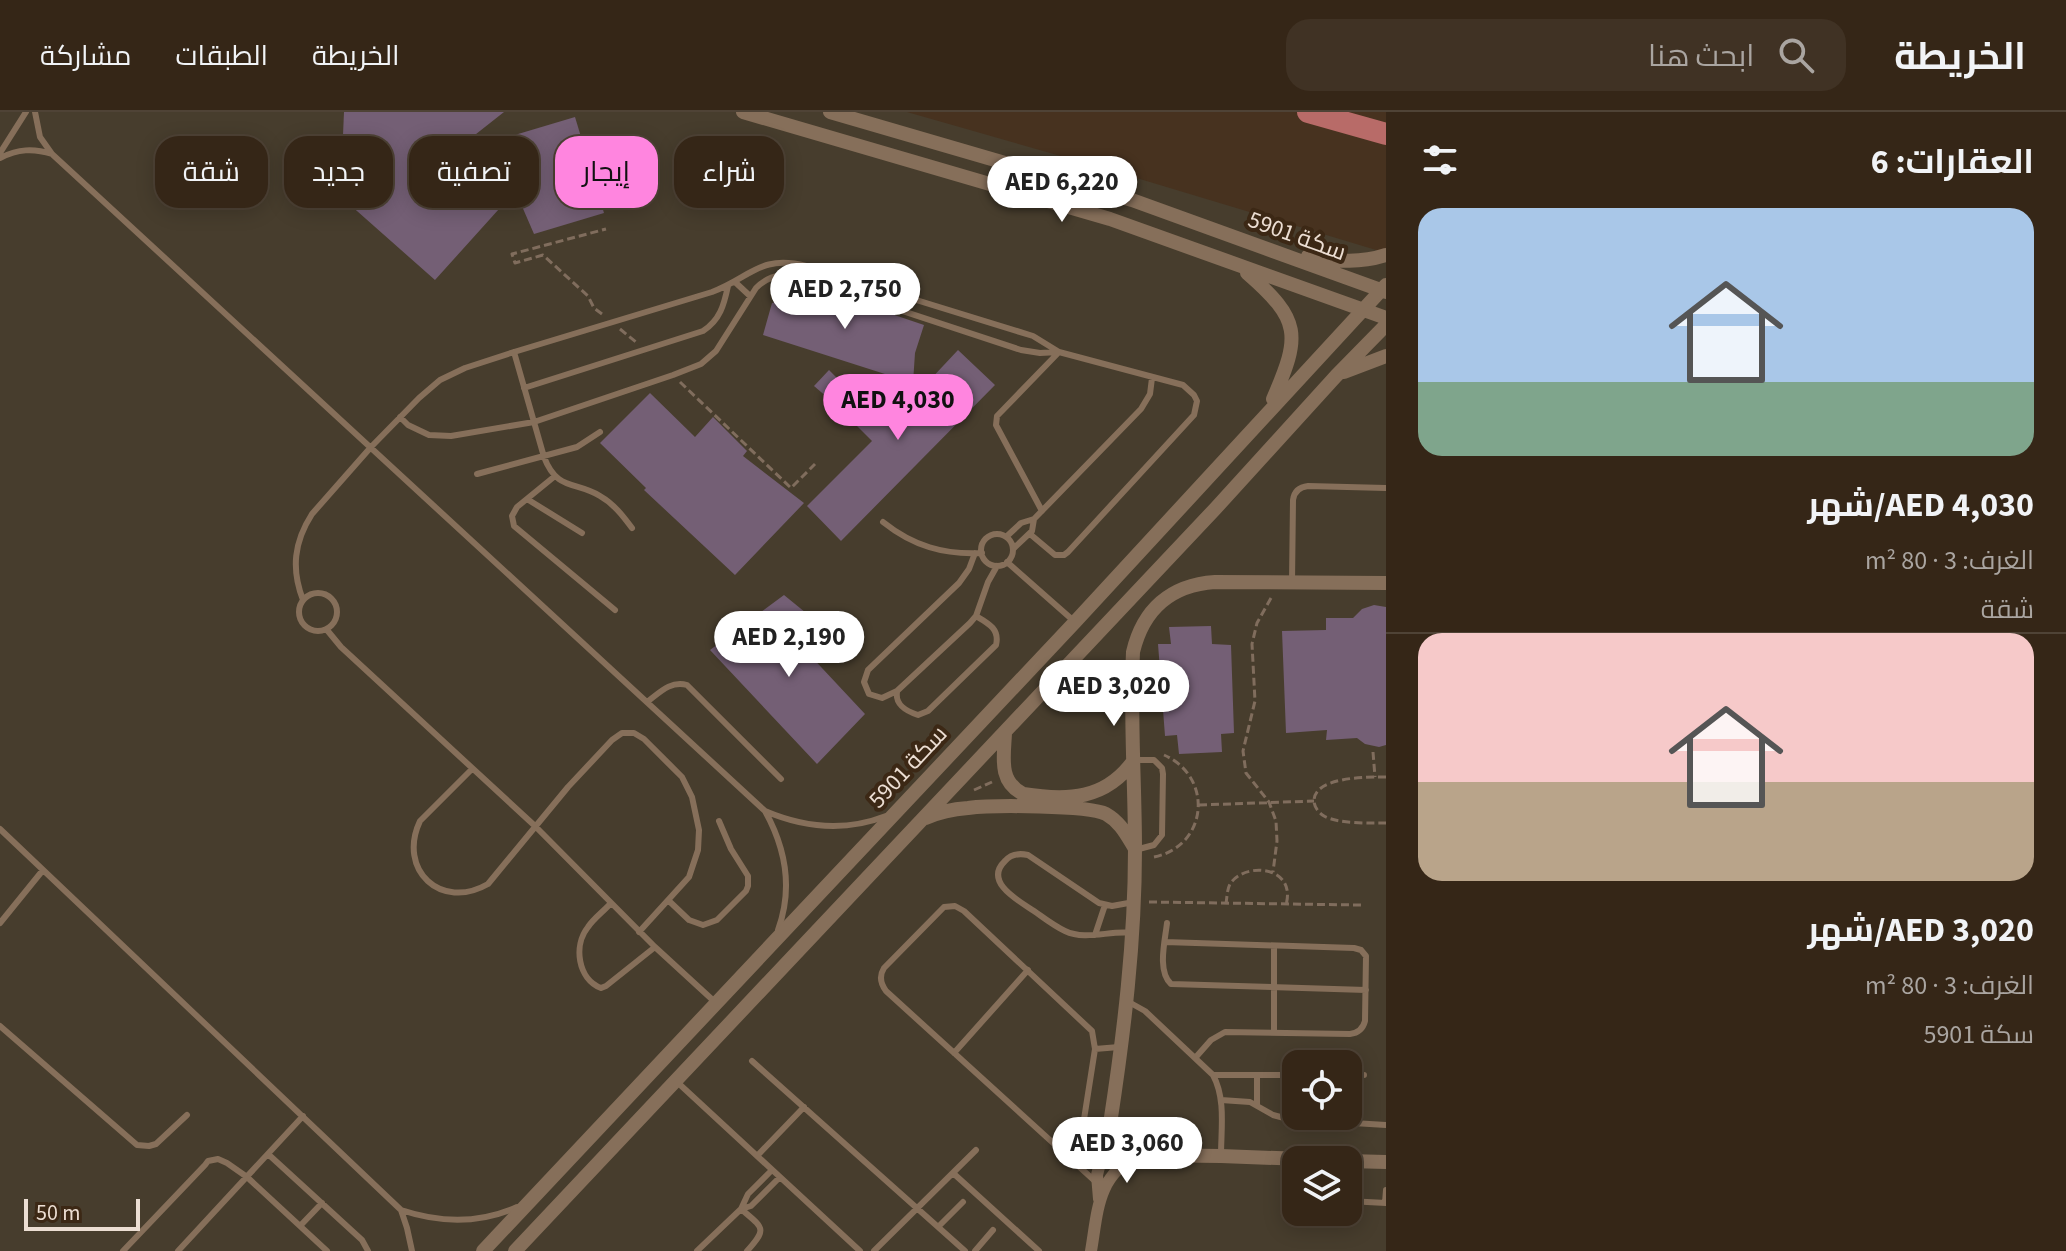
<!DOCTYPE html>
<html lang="ar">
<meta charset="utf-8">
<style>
body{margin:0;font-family:"Source Sans 3",Cairo,sans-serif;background:#403224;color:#f1f3f6;direction:rtl;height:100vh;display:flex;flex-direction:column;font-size:30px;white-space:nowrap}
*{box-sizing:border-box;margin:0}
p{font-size:26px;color:#aaa5a1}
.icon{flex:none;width:44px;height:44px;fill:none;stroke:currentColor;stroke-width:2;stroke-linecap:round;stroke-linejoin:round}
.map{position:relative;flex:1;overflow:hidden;direction:ltr}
.panel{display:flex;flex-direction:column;background:#352617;width:680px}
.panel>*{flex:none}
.banner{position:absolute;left:24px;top:24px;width:760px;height:72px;direction:rtl;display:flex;gap:16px}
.fabs{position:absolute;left:1282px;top:938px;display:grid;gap:16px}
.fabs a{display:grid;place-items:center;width:80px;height:80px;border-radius:16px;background:#352617;box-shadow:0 4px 20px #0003,0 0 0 2px #4f4336;font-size:40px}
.scale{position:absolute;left:24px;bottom:20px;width:116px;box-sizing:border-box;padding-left:8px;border:4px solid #ecded3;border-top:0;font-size:22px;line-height:28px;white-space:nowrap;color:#ecded3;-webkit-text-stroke:6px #3c2815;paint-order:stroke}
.price{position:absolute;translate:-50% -68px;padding:0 18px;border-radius:28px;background:#fff;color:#222;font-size:26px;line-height:52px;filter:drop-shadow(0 2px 4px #0008)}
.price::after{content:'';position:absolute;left:50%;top:48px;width:24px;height:18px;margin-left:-12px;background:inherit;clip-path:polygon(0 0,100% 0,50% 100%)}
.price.on{background:#ff85df;color:#111}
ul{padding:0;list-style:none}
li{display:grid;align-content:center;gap:16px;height:424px;padding:0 32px}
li+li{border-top:2px solid #4f4336}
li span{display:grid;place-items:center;height:248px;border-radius:24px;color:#555}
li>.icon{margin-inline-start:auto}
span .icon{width:144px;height:144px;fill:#fffc;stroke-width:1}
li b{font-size:34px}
h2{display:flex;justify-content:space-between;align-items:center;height:96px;padding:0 32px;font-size:34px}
.tag{padding:0 28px;border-radius:24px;background:#352617;box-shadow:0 4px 20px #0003,0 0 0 2px #4f4336;font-size:28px;line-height:72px}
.tag.on{background:#ff85df;color:#111}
header{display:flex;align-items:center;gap:48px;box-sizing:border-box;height:112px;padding:0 40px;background:#352617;border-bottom:2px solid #4f4336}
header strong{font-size:38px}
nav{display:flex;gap:44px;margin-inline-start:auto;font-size:28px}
.search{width:560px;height:72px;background:#403224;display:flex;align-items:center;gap:20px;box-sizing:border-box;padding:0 28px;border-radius:24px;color:#aaa5a1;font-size:30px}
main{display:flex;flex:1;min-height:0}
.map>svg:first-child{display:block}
</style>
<header>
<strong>الخريطة</strong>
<div class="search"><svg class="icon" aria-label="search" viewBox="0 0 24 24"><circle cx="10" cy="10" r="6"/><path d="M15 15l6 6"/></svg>ابحث هنا</div>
<nav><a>الخريطة</a><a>الطبقات</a><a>مشاركة</a></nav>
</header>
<main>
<section class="panel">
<h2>العقارات: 6<svg class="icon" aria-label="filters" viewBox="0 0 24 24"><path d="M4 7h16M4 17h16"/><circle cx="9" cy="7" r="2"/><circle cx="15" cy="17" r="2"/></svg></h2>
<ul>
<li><span style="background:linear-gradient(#a9c7e8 70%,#7fa58c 0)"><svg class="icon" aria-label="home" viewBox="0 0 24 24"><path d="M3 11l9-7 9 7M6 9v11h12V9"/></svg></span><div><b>AED 4,030/شهر</b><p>الغرف: 3 · 80 m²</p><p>شقة</p></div></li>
<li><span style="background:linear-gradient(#f6c9c9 60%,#b9a48a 0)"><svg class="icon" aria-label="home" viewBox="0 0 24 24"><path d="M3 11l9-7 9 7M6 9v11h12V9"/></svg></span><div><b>AED 3,020/شهر</b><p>الغرف: 3 · 80 m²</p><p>سكة 5901</p></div></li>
</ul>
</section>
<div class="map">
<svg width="1386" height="1139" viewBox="0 0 1386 1139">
<rect width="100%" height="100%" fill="#47321f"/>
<!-- commercial -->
<path fill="#473d2d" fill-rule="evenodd" d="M0,0H907L1120,61L1386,141V1139H0ZM1296,952H1348V1004H1296ZM1296,1048H1348V1100H1296Z"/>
<!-- building -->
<path fill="#745f75" d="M344,0H504L452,41L473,35L485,65L511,56L505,26L575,5L604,101L534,122L521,92L499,97L435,168L331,76L375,27L343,23Z
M789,168L812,176L821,187L848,198L850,188L924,213L915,241L913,271L763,223L772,191L778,189L781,175L779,170Z
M958,238L995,273L841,429L807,394L872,329L845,302L870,280L898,302Z
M829,258L842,271L828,286L814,274Z
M650,281L695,325L713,305L747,339L743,344L804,391L735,463L644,378L646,376L600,331Z
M784,483L811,505L793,525L865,602L817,652L710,538Z
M1374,493L1386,495V633L1379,635L1365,632L1357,626L1326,628L1327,618L1286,621L1282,519L1326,518V506H1353L1362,497Z
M1211,514L1212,532L1231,533L1234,621L1221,622L1222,640L1179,642L1177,623L1165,624L1158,532H1171L1169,515Z"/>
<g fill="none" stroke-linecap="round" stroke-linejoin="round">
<!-- path -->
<path stroke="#806d5d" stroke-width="3" stroke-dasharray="8 4" stroke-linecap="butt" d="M602,202L594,196L588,184L543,143L515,151L512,142L606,117
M620,217L636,230
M680,270L791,376L815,352
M1271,486L1257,511L1252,532L1255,589L1243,639L1246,661L1269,690L1276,709L1277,729L1273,760
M1373,640L1375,665
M1386,665C1369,665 1314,664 1314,689C1314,695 1319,701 1324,704C1338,712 1370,711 1386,711
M974,678L992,670
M1199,693L1314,689
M1154,745C1208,734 1214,665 1164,643
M1149,790L1361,793
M1226,792C1227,785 1227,778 1230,772C1245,749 1297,754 1286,793"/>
<!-- service -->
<path stroke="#866f5a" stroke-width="6" d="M35,0L40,25L52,42L765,699C786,737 793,777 778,818
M0,41L26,0
M0,46C18,37 33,36 52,42
M735,170L750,184
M514,240L544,345C557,379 575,369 600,384C614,392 623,404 632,416
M524,276L703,219C720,208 724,193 728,174
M400,305L408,313L429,323L451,324L534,310L673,263L701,252L716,239L756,176C766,166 776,163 790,162L1021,238L1040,241L1059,240L1183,273L1194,283L1197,289L1194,303L1068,440L1064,443H1055L1030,422
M477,362L577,335L600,320
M555,364L517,395L512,404L514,414L615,498
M527,387L582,421
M1042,399L996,313L997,304L1059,240
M883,410C913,434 944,443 982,441
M981 438a16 16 0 1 1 32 0a16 16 0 1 1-32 0Z
M1006,425L1021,411L1034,407L1141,297L1150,282L1152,266
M1013,437L1032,419L1034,407
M975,441L969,457L959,471L868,558L864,570L869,582L882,586L897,579L970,511L976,504L988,470L997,454
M1007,450L1075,510
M1292,470L1293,388C1294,380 1299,375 1308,374L1386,376
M299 500a19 19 0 1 1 38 0a19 19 0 1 1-38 0Z
M303,488C291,457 294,430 312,402L371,335L419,286L440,268L465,256L514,240L712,180C750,166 760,142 806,154L1033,224L1059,240
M327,518L341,535L535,714L655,835L716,891
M897,580C895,593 906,599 918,603L928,599L996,533C1000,517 988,511 976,504
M647,590C659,581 671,568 687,573L781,667
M1134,648H1154L1162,656L1163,662L1162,723L1154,733L1135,738
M472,657L420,709C397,758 441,799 488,772L568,675L612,628L622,621H634L644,627L682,665L692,685L699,718L698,738L689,765L639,820
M765,699C805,716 845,720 886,704
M0,717L401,1098C440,1111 479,1112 517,1095
M668,788L689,808L703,813L717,808L746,779L748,774V764L731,737L719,709
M611,791C604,799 594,806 588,815C573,834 578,867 601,876L606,874L655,835
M0,811L43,758
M1167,811C1165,829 1157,859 1171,872L1366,878
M1132,821C1110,818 1086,829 1065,819C1054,814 1044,806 1034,799C1019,789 983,770 1005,749C1011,742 1019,741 1028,743L1099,791L1112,794L1134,790
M1095,823L1105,793
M1165,830L1354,836L1361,838L1366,844L1365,909C1363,917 1358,921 1350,922L1225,920L1211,928L1196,945
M1127,889L1145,899L1213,963C1226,987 1221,1017 1221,1044
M0,914L137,1033L149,1034L156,1032L187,1003
M1274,920V834
M1095,937L1119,935
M954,941L1028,858
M752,949L965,1139
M1213,963H1296
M1348,963H1364
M676,969L860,1139
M1221,988L1250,990L1273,1003L1288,1007L1386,1013
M1257,993V963
M268,1042L362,1128L368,1139
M757,1044L804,995
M1080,1054L1082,1020L1095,937L1092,919L964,799L955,794L944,795L884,856C879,864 880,871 886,879L1096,1070
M953,1061L1039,1139
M1348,1089L1386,1091
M1385,1091L1386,1078
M741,1097L751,1094L780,1065
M741,1097L748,1082L772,1058
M401,1098L407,1116L412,1139
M300,1114L322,1091
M938,1115L963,1090
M123,1139L205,1053L208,1049L218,1047L227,1051L247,1065L327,1139
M178,1139L303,1004
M697,1139L741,1097C763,1116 768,1116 747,1139
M874,1139L976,1038
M975,1139L993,1118"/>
<!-- minor -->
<path stroke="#866f5a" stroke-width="12" d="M1099,1087L1097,1063L1110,1012
M1091,1139C1098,1098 1097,1064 1138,1043"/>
<!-- tertiary -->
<path stroke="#866f5a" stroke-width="14" d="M743,0L1110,107L1386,206
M830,0L1132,88L1386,180
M1308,144C1335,149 1359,152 1386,143
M1247,161C1301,208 1301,223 1273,287
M1344,260L1386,244
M1005,621C1004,645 998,669 1023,682C1067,689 1106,688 1134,648
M926,706C939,700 954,697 968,696C992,693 1088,693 1106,702C1120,710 1126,722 1134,735
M1329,1048L1221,1044L1138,1043L1122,1035L1112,1021L1110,1012C1124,921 1135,830 1135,737C1135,672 1130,606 1133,540C1143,498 1170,473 1215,470L1386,471
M1348,1049L1386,1050
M483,1139L1075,510L1386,173
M515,1139L1215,397L1336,264L1386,213"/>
<!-- motorway -->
<path stroke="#b86b68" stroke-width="22" d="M1308,0L1386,22"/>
</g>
<g text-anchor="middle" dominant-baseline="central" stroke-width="8" stroke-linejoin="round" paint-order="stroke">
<!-- street labels -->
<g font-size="24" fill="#ecded3" stroke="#3c2815">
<text transform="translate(1297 124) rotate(20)">سكة 5901</text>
<text transform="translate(908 655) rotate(-47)">سكة 5901</text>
</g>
</g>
</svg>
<div class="fabs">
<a><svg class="icon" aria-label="locate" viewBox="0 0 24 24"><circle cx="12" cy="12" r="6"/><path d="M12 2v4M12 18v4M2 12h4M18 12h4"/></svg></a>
<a><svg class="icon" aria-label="layers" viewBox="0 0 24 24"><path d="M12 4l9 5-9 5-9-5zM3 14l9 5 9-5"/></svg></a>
</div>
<div class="scale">50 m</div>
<b class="price" style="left:1062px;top:112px">AED 6,220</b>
<b class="price" style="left:845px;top:219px">AED 2,750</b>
<b class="price on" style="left:898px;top:330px">AED 4,030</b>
<b class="price" style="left:789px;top:567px">AED 2,190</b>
<b class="price" style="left:1114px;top:616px">AED 3,020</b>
<b class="price" style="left:1127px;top:1073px">AED 3,060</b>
<div class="banner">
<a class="tag">شراء</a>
<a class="tag on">إيجار</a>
<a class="tag">تصفية</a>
<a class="tag">جديد</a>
<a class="tag">شقة</a>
</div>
</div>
</main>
